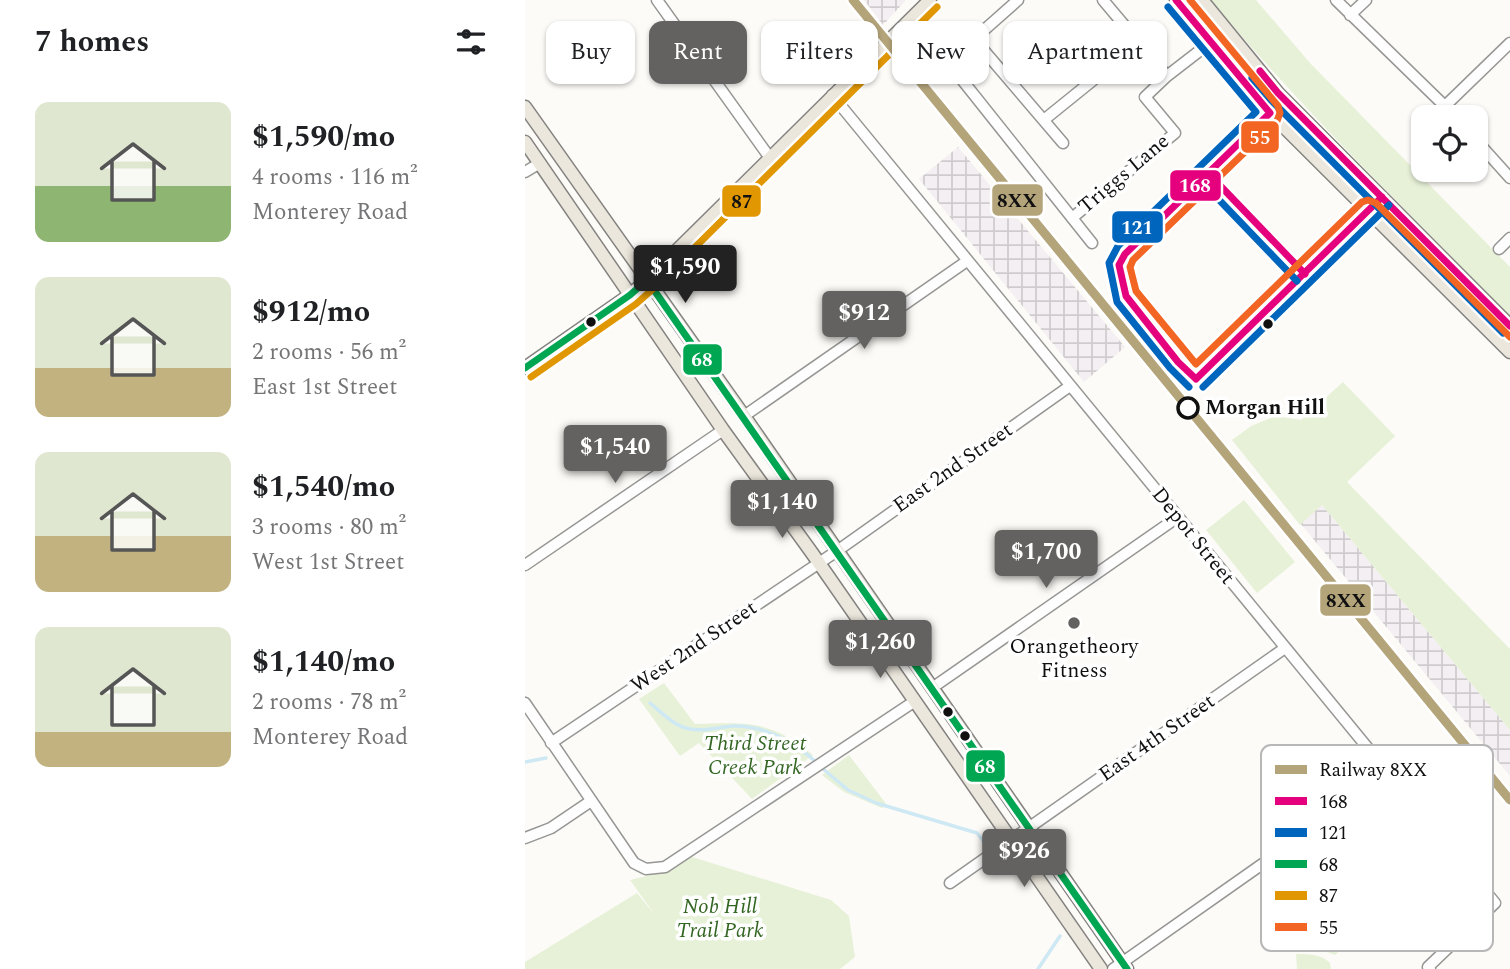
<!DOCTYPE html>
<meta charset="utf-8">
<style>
body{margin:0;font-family:Spectral,serif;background:#f6f6f6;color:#202124;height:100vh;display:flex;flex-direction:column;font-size:26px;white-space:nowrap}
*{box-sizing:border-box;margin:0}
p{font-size:23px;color:#757577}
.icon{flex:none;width:38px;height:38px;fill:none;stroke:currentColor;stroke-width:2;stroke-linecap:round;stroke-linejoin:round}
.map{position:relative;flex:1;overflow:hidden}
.details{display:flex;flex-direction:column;background:#fff;width:525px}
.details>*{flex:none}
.hud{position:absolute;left:21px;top:21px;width:665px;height:63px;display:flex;gap:14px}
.tools{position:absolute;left:886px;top:105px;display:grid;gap:14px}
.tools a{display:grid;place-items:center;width:77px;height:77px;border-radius:14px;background:#fff;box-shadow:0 2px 5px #0004;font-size:35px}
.price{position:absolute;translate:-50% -60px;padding:0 16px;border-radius:7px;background:#636261;color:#fff;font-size:23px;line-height:46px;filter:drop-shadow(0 2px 4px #0008)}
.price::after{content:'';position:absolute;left:50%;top:42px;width:21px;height:16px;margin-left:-10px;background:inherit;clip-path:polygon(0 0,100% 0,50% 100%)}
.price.selected{background:#222;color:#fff}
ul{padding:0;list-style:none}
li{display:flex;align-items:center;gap:21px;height:175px;padding:0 35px}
li span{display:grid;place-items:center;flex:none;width:196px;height:140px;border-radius:14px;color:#555}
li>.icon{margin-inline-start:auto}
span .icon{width:84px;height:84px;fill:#fffc;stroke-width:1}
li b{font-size:30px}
h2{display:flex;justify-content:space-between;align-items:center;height:84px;padding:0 35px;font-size:30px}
.pill{padding:0 24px;border-radius:14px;background:#fff;box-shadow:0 2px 5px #0004;font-size:24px;line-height:63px}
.pill.selected{background:#636261;color:#fff}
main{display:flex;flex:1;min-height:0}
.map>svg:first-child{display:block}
</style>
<main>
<section class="details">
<h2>7 homes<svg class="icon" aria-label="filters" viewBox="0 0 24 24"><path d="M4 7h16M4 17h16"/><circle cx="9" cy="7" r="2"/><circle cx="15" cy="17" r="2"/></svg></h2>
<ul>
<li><span style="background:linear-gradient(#dfe7d0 60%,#8fb573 0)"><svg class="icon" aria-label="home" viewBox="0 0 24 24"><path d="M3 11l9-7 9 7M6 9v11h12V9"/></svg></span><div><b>$1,590/mo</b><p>4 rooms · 116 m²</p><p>Monterey Road</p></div></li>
<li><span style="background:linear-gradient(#dfe7d0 65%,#c2b280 0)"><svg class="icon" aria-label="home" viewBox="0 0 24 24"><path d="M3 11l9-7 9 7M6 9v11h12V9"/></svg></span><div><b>$912/mo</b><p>2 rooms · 56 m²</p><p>East 1st Street</p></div></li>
<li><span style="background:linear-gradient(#dfe7d0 60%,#c2b280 0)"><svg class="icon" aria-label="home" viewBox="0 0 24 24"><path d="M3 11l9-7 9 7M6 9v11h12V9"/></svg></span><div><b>$1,540/mo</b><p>3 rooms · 80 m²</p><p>West 1st Street</p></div></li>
<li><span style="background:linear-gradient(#dfe7d0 75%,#c2b280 0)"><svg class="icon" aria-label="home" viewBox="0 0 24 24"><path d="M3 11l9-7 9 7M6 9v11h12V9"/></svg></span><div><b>$1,140/mo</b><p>2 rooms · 78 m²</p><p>Monterey Road</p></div></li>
</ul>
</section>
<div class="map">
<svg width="985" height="969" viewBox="0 0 985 969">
<defs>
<pattern id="industrial-grid" width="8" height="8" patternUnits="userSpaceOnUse" patternTransform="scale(1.75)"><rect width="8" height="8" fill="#f4eff2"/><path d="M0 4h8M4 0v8" fill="none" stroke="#d0ccce"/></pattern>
</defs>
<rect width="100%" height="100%" fill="#fcfbf7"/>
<!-- industrial -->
<path fill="url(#industrial-grid)" d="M339,0H381L358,25Z
M433,147L600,347L559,382L394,179Z
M797,505L985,730V776L775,523Z"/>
<!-- grass -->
<path fill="#e7f1d8" d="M686,0H731L785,63L985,267V316C884,213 779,112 686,0Z
M818,382L870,436L822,482L985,649V730L797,505L775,525L707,440L726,426L751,416L776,420Z
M719,500L770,562L732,593L681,530Z
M139,683L170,724C222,723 245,719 288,755L227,799L174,743L155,756L114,699Z
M324,755L362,805L357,808L319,792L297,775Z
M164,856L306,900L324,916L330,957L315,969H0V962L112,893L130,915L105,880L134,873Z
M794,928L832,944L830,948H818L810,955L789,947Z
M771,954C784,954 796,954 805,963L806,969H772Z"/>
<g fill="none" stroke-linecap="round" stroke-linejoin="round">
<!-- stream -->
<path stroke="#cee9f4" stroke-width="3.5" d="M125,703C137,713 149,726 165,729C180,732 193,727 208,726C239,725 269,742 291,762
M0,762L21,758
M297,768L323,790L351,803L452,833L459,842
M513,969L535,936"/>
<!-- minor casing -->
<g stroke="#969694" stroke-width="13">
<path id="minor" d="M132,0L245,158
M578,0L642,76
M811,0L931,117
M825,15L841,0
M387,17L567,243
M450,40L538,143
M423,62L493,0
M307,95L970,903L903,967L905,969
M920,106L985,43
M520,119L614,43
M950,139L985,178
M0,172L15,163
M547,218L650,133L620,97L642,76L686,42
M974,249L985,238
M219,416L442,261
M0,565L198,430
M407,688L653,517
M0,703L109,863L121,869L140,867L390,701
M26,743L312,551L545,386
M0,838L26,828L66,801
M425,883L760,648
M588,969L864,775"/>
</g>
<!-- major casing -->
<g stroke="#848381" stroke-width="15">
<path id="major" d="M651,0L745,113L985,352
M677,0L753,93L985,326
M0,107L219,416L602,969
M0,142L198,430L287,553L576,969
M0,368L105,295L122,280L405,0"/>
</g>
<!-- minor -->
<use href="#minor" stroke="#fffefe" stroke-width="10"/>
<!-- major -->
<use href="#major" stroke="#ece7dc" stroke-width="12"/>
<!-- bus-1 casing -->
<g stroke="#fff" stroke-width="12">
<path id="bus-1" d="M651,0L745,113L600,254L594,265L601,296L653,362L671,379
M735,71L753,93L985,326
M683,173L780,274
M671,379L857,197"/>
</g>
<!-- bus-2 casing -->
<g stroke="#fff" stroke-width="12">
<path id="bus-2" d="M643,7L731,112L593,246L584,263L592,302L645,368L664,387
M727,78L746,100L978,333
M675,180L772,281
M678,387L864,205"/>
</g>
<!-- bus-3 casing -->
<g stroke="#fff" stroke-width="12">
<path id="bus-3" d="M0,368L105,295L122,280L602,969"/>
</g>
<!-- bus-4 casing -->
<g stroke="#fff" stroke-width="12">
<path id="bus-4" d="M6,377L111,304L129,288L412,7"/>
</g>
<!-- bus-5 casing -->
<g stroke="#fff" stroke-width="12">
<path id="bus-5" d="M665,0L753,106L755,113L752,121L608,260L605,267L611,291L671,364L837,202L843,200L851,203L985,337"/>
</g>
<!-- bus-1 -->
<use href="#bus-1" stroke="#e5007d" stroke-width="7"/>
<!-- bus-2 -->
<use href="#bus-2" stroke="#0065bd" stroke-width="7"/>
<!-- bus-3 -->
<use href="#bus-3" stroke="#00a651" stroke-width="7"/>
<!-- bus-4 -->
<use href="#bus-4" stroke="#e09702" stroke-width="7"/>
<!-- bus-5 -->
<use href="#bus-5" stroke="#f26522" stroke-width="7"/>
<!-- rail-1 casing -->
<g stroke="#fff" stroke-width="14">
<path id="rail-1" d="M328,0L985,800"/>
</g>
<!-- rail-1 -->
<use href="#rail-1" stroke="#b4a47a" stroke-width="9"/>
</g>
<!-- markers -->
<g fill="#101010" stroke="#fff" stroke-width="2.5">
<circle cx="66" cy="322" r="6"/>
<circle cx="743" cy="324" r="6"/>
<circle cx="423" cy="712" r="6"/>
<circle cx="440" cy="736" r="6"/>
</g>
<circle fill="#fff" stroke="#101010" stroke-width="3.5" cx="663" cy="408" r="10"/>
<circle fill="#636261" stroke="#fff" stroke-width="2.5" cx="549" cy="623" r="7"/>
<g text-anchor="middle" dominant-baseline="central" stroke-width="7" stroke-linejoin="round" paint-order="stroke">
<!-- street labels -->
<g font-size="21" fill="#101010" stroke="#fff">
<text transform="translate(599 174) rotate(-40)">Triggs Lane</text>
<text transform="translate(428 468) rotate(-35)">East 2nd Street</text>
<text transform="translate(668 536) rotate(51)">Depot Street</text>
<text transform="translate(169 647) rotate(-34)">West 2nd Street</text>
<text transform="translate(632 738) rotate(-35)">East 4th Street</text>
</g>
<!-- stop labels -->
<g font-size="21" font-weight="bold" fill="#101010" stroke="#fff" text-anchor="start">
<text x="680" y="408">Morgan Hill</text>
</g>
<!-- poi labels -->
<g font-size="21" fill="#101010" stroke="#fff">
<text x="549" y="647">Orangetheory<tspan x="549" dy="24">Fitness</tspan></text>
</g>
<!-- park labels -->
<g font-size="21" font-style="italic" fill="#336623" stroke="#fff">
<text x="230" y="744">Third Street<tspan x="230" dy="24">Creek Park</tspan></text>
<text x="195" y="907">Nob Hill<tspan x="195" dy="24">Trail Park</tspan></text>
</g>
</g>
<!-- legend -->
<rect x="736" y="745" width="232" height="206" rx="10" fill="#fff" stroke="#b7b7b7" stroke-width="2"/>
<rect x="750" y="765" width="32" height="9" fill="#b4a47a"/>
<rect x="750" y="797" width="32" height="8" fill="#e5007d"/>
<rect x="750" y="828" width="32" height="9" fill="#0065bd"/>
<rect x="750" y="860" width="32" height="8" fill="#00a651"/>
<rect x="750" y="891" width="32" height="9" fill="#e09702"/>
<rect x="750" y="923" width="32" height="8" fill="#f26522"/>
<g font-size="19" fill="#101010">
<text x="794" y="776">Railway 8XX</text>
<text x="794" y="808">168</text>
<text x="794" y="839">121</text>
<text x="794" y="871">68</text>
<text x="794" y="902">87</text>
<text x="794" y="934">55</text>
</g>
<g stroke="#fff" stroke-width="2.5">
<rect x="715" y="120" width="40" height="34" rx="7" fill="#f26522"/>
<rect x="644" y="169" width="53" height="33" rx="7" fill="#e5007d"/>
<rect x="466" y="183" width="53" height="34" rx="7" fill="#b4a47a"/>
<rect x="196" y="184" width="41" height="34" rx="7" fill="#e09702"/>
<rect x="586" y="210" width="53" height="34" rx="7" fill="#0065bd"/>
<rect x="157" y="343" width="41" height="33" rx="7" fill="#00a651"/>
<rect x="794" y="583" width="53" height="34" rx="7" fill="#b4a47a"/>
<rect x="440" y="749" width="41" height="34" rx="7" fill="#00a651"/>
</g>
<g font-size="19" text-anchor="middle" font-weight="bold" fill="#fff">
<text x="735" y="144">55</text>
<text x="670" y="192">168</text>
<text x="612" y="234">121</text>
<text x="177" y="366">68</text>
<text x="460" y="773">68</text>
</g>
<g font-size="19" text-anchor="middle" font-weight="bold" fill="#111">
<text x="492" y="207">8XX</text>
<text x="217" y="208">87</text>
<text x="821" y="607">8XX</text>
</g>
</svg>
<div class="tools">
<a><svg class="icon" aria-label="locate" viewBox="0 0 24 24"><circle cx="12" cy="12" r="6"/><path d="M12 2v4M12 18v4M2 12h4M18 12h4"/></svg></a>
</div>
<b class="price selected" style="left:160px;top:305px">$1,590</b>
<b class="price" style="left:339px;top:351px">$912</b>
<b class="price" style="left:90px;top:485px">$1,540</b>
<b class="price" style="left:257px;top:540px">$1,140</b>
<b class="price" style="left:521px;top:590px">$1,700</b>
<b class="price" style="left:355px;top:680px">$1,260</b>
<b class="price" style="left:499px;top:889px">$926</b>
<div class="hud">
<a class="pill">Buy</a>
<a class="pill selected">Rent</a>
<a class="pill">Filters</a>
<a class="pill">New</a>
<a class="pill">Apartment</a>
</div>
</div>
</main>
